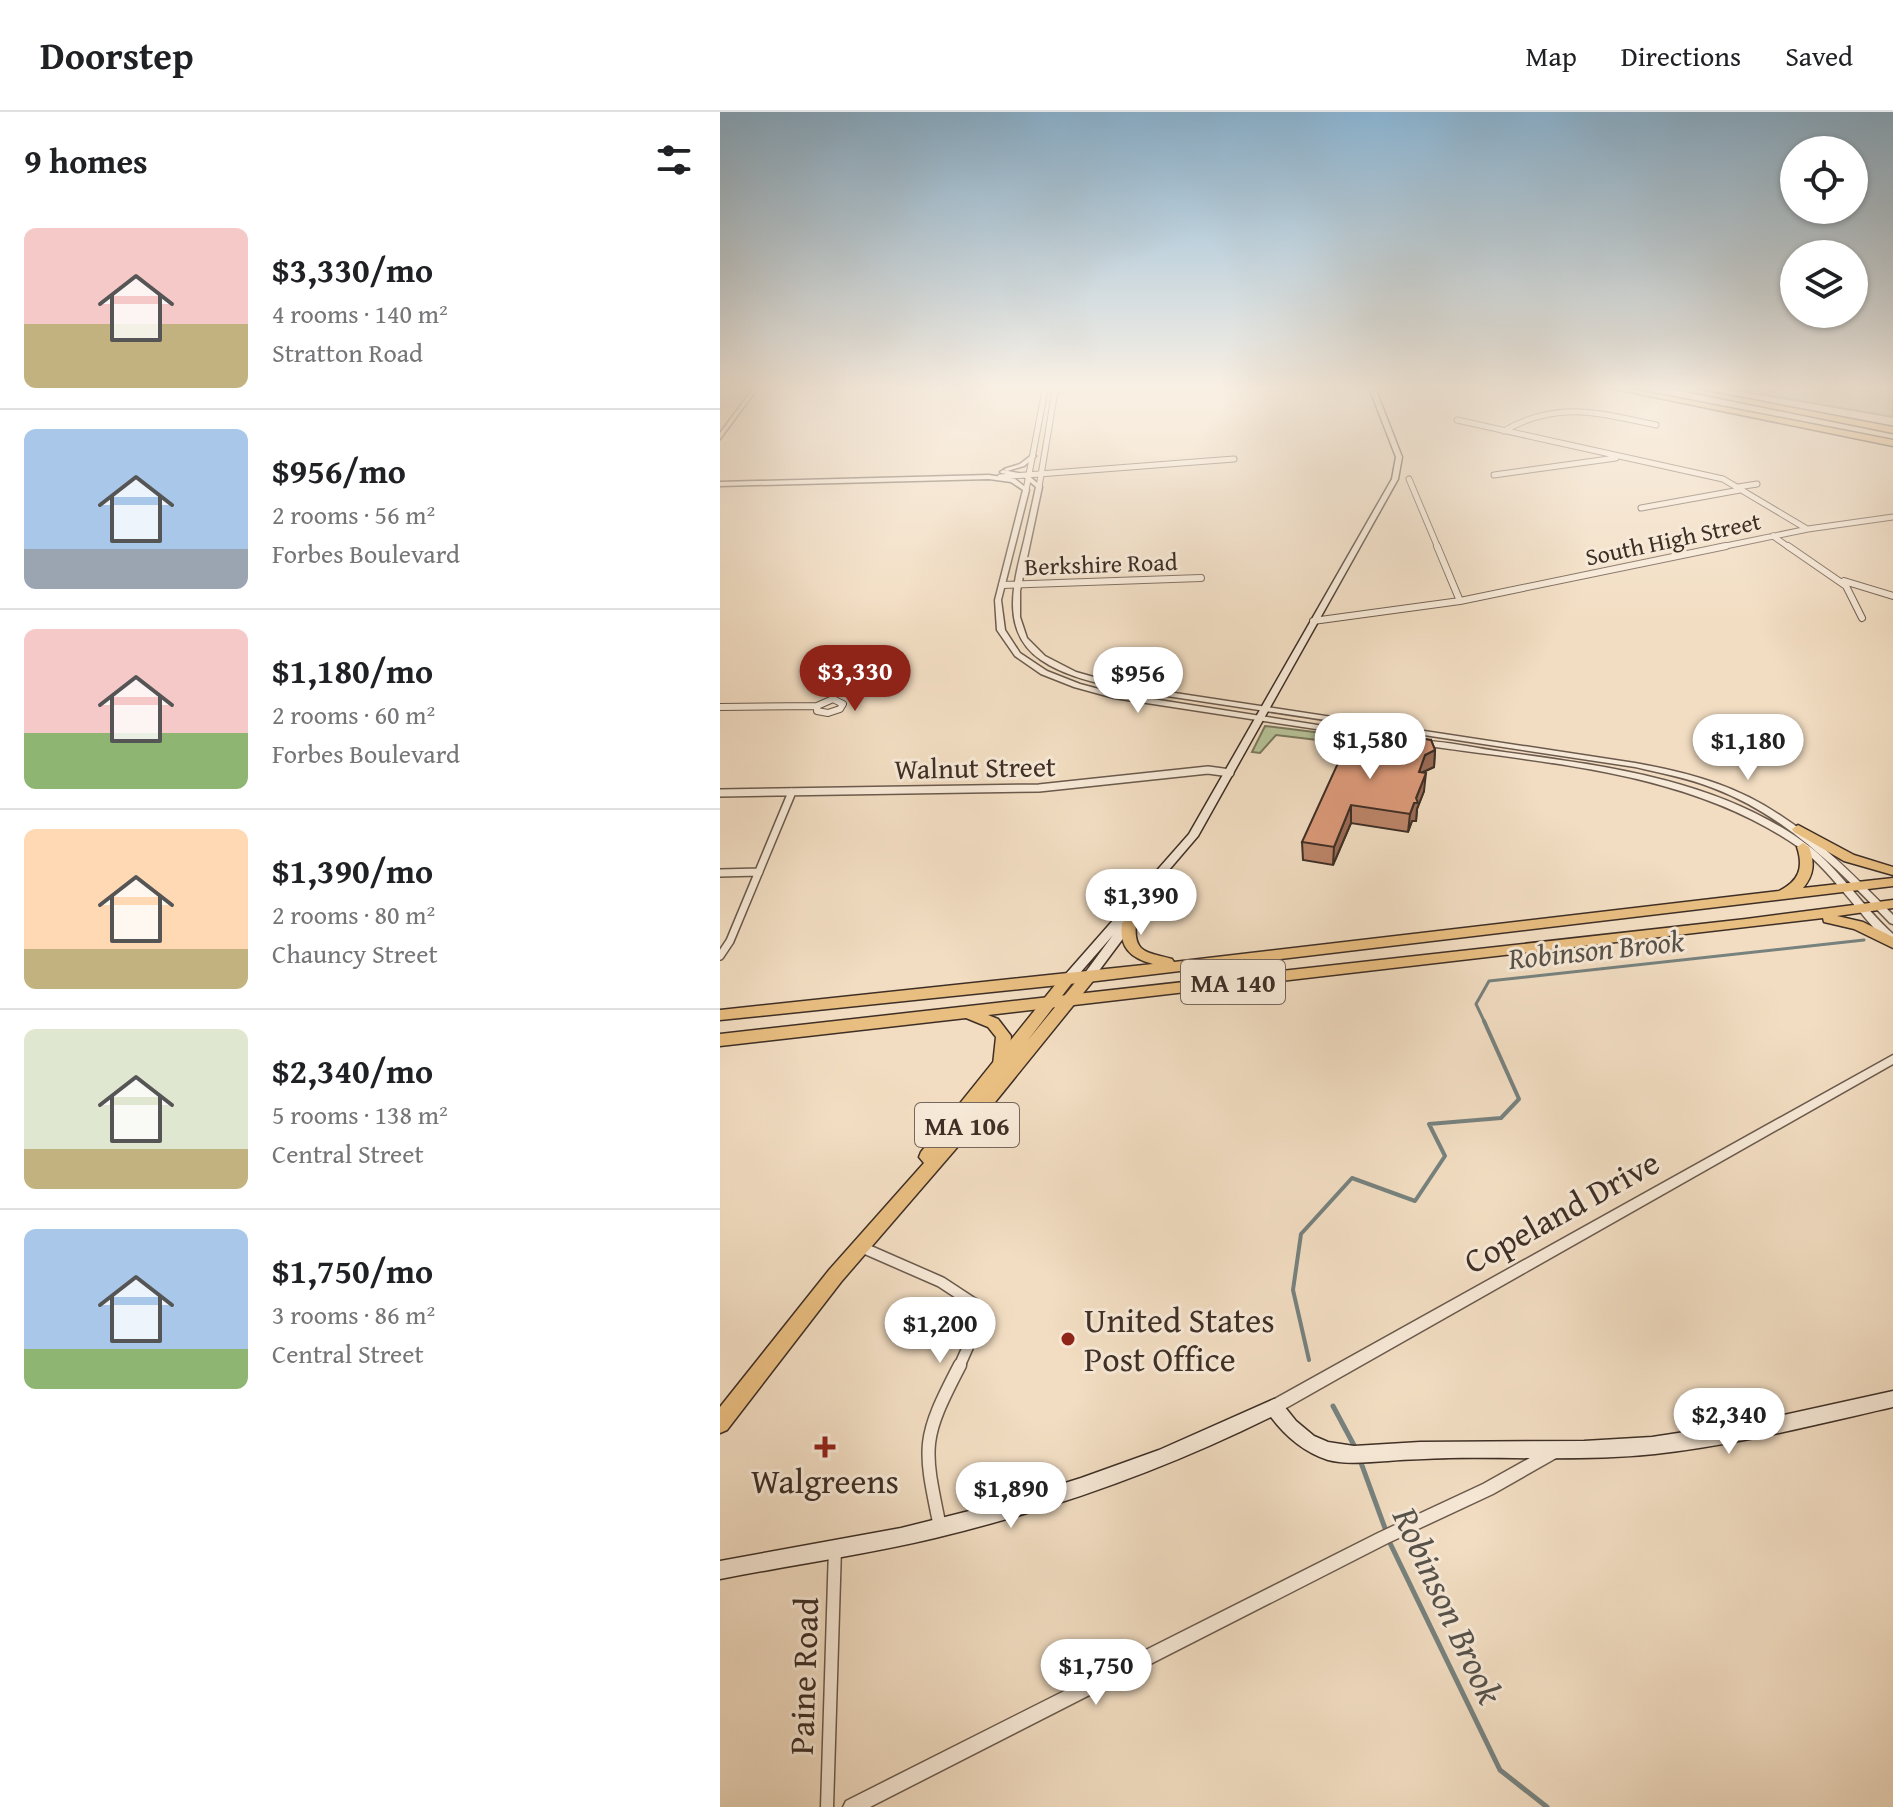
<!DOCTYPE html>
<meta charset="utf-8">
<style>
body{margin:0;font-family:"Gentium Book Plus",serif;background:#f2f2f2;color:#202124;height:100vh;display:flex;flex-direction:column;font-size:30px;white-space:nowrap}
*{box-sizing:border-box;margin:0}
p{font-size:26px;color:#757577}
.icon{flex:none;width:44px;height:44px;fill:none;stroke:currentColor;stroke-width:2;stroke-linecap:round;stroke-linejoin:round}
.map{position:relative;flex:1;overflow:hidden}
.side{display:flex;flex-direction:column;background:#fff;width:720px}
.side>*{flex:none}
.buttons{position:absolute;left:1060px;top:24px;display:grid;gap:16px}
.buttons a{display:grid;place-items:center;width:88px;height:88px;border-radius:50%;background:#fff;box-shadow:0 2px 6px #0004;font-size:40px}
.price{position:absolute;translate:-50% -68px;padding:0 18px;border-radius:28px;background:#fff;color:#222;font-size:26px;line-height:52px;filter:drop-shadow(0 2px 4px #0008)}
.price::after{content:'';position:absolute;left:50%;top:48px;width:24px;height:18px;margin-left:-12px;background:inherit;clip-path:polygon(0 0,100% 0,50% 100%)}
.price.current{background:#8f2418;color:#fff}
ul{padding:0;list-style:none}
li{display:flex;align-items:center;gap:24px;height:200px;padding:0 24px}
li+li{border-top:2px solid #e0e0e0}
li span{display:grid;place-items:center;flex:none;width:224px;height:160px;border-radius:12px;color:#555}
li>.icon{margin-inline-start:auto}
span .icon{width:96px;height:96px;fill:#fffc;stroke-width:1}
li b{font-size:34px}
h2{display:flex;justify-content:space-between;align-items:center;height:96px;padding:0 24px;font-size:34px}
header{display:flex;align-items:center;gap:48px;box-sizing:border-box;height:112px;padding:0 40px;background:#fff;border-bottom:2px solid #e0e0e0}
header strong{font-size:38px}
nav{display:flex;gap:44px;margin-inline-start:auto;font-size:28px}
main{display:flex;flex:1;min-height:0}
.map>svg:first-child{display:block}
</style>
<header>
<strong>Doorstep</strong>
<nav><a>Map</a><a>Directions</a><a>Saved</a></nav>
</header>
<main>
<section class="side">
<h2>9 homes<svg class="icon" aria-label="filters" viewBox="0 0 24 24"><path d="M4 7h16M4 17h16"/><circle cx="9" cy="7" r="2"/><circle cx="15" cy="17" r="2"/></svg></h2>
<ul>
<li><span style="background:linear-gradient(#f6c9c9 60%,#c2b280 0)"><svg class="icon" aria-label="home" viewBox="0 0 24 24"><path d="M3 11l9-7 9 7M6 9v11h12V9"/></svg></span><div><b>$3,330/mo</b><p>4 rooms · 140 m²</p><p>Stratton Road</p></div></li>
<li><span style="background:linear-gradient(#a9c7e8 75%,#9aa5b1 0)"><svg class="icon" aria-label="home" viewBox="0 0 24 24"><path d="M3 11l9-7 9 7M6 9v11h12V9"/></svg></span><div><b>$956/mo</b><p>2 rooms · 56 m²</p><p>Forbes Boulevard</p></div></li>
<li><span style="background:linear-gradient(#f6c9c9 65%,#8fb573 0)"><svg class="icon" aria-label="home" viewBox="0 0 24 24"><path d="M3 11l9-7 9 7M6 9v11h12V9"/></svg></span><div><b>$1,180/mo</b><p>2 rooms · 60 m²</p><p>Forbes Boulevard</p></div></li>
<li><span style="background:linear-gradient(#ffd9b3 75%,#c2b280 0)"><svg class="icon" aria-label="home" viewBox="0 0 24 24"><path d="M3 11l9-7 9 7M6 9v11h12V9"/></svg></span><div><b>$1,390/mo</b><p>2 rooms · 80 m²</p><p>Chauncy Street</p></div></li>
<li><span style="background:linear-gradient(#dfe7d0 75%,#c2b280 0)"><svg class="icon" aria-label="home" viewBox="0 0 24 24"><path d="M3 11l9-7 9 7M6 9v11h12V9"/></svg></span><div><b>$2,340/mo</b><p>5 rooms · 138 m²</p><p>Central Street</p></div></li>
<li><span style="background:linear-gradient(#a9c7e8 75%,#8fb573 0)"><svg class="icon" aria-label="home" viewBox="0 0 24 24"><path d="M3 11l9-7 9 7M6 9v11h12V9"/></svg></span><div><b>$1,750/mo</b><p>3 rooms · 86 m²</p><p>Central Street</p></div></li>
</ul>
</section>
<div class="map">
<svg width="1173" height="1695" viewBox="0 0 1173 1695">
<rect width="100%" height="100%" fill="#f2ddc2"/>
<filter id="stains"><feTurbulence type="fractalNoise" baseFrequency=".0025" numOctaves="4"/><feColorMatrix values="0 0 0 0 .2 0 0 0 0 .09 0 0 0 0 .02 0 0 0 .5 -.17"/></filter>
<radialGradient id="worn" r=".72"><stop offset=".6" stop-color="#630" stop-opacity="0"/><stop offset="1" stop-color="#630" stop-opacity=".3"/></radialGradient>
<!-- green -->
<path fill="#b6c297" stroke="#7a785e" stroke-width="2" d="M986,273H1173V305Z
M545,614L610,622L614,630L556,623L540,641L532,640Z"/>
<g fill="none" stroke-linecap="round" stroke-linejoin="round">
<!-- stream-far2 -->
<path stroke="#77827f" stroke-width="3" d="M765,911L756,892L769,869L1144,828"/>
<!-- stream-far1 -->
<path stroke="#77827f" stroke-width="4" d="M589,1248L573,1178L581,1122L632,1066L695,1089L725,1044L709,1012L781,1006L799,987L764,909"/>
<!-- stream -->
<path stroke="#77827f" stroke-width="5" d="M613,1294L636,1337
M640,1348L666,1419
M668,1427L780,1658L827,1695"/>
<!-- minor-far4 casing -->
<g stroke="#6b5a4d" stroke-width="7">
<path id="minor-far4" d="M737,308L1003,367L1087,417
M784,319C838,288 879,301 936,313
M774,363L896,346
M280,365L514,347
M689,367L718,436
M319,375L336,273
M1018,375L1037,372
M306,378L326,273
M921,396L1020,378
M1053,424L1070,436
M996,436L1088,417L1173,405"/>
</g>
<!-- minor-far3 casing -->
<g stroke="#6b5a4d" stroke-width="8">
<path id="minor-far3" d="M717,434L740,489
M1068,434L1126,474L1142,506
M1124,469L1173,484
M282,473L481,466
M593,509L740,489L1006,434
M113,587L123,592L120,597L108,601L97,599V594Z
M0,595L97,594"/>
</g>
<!-- minor-far2 casing -->
<g stroke="#6b5a4d" stroke-width="10">
<path id="minor-far2" d="M0,681L319,676L488,658L510,661
M0,761L39,760
M0,844L10,829L72,680"/>
</g>
<!-- minor-far1 casing -->
<g stroke="#6b5a4d" stroke-width="13">
<path id="minor-far1" d="M141,1135L221,1170L256,1193L255,1219L239,1255"/>
</g>
<!-- minor casing -->
<g stroke="#6b5a4d" stroke-width="15">
<path id="minor" d="M220,1415C203,1333 201,1328 240,1253
M107,1695L115,1436"/>
</g>
<!-- tertiary casing -->
<g stroke="#6b5a4d" stroke-width="3">
<path id="tertiary" d="M36,273H40L0,327V321Z
M313,342L316,344L315,345L304,354L287,359L284,357L300,352Z
M283,358L308,363L322,375L300,479V505L307,526L325,544L356,560L402,573L915,651C943,656 971,662 998,672C1069,697 1122,751 1173,803V812L1170,811C1118,757 1065,703 993,676C968,666 941,661 915,655L401,577C374,570 344,564 321,548C279,519 294,470 304,429C308,412 312,393 316,375L304,365L281,361L280,360Z
M269,363L295,367L309,378L281,488L285,518L300,541L327,559L360,572L394,581L642,620L646,622L642,624L394,586L354,575L321,562L295,544L277,518L275,488L303,378L291,370L269,367L0,374V370Z
M699,629C723,628 759,637 784,640C888,654 1003,669 1089,734C1121,759 1143,795 1173,822V831C1161,825 1151,813 1142,802C1123,780 1104,754 1080,736C970,659 830,652 702,633H699Z
M1173,943V952L559,1300L554,1302L549,1300L547,1295L549,1290Z
M833,1333L838,1335L840,1340L838,1345L773,1382L668,1431L150,1695H123L126,1689L658,1421L763,1372Z"/>
</g>
<!-- secondary casing -->
<g stroke="#3e2f26" stroke-width="3">
<path id="secondary" d="M648,273H654L682,345L678,367L478,724L431,779L436,782L434,785L372,868L368,869L362,865L393,823L352,870H344L342,867L344,864L469,722L672,367L676,345Z
M1173,1279V1295C1094,1313 1016,1333 935,1342C867,1349 798,1345 729,1346C709,1347 689,1347 668,1349C648,1350 628,1353 608,1348C584,1340 566,1325 551,1305C444,1358 331,1398 215,1426C144,1443 71,1453 0,1467V1449L181,1416L281,1391L361,1366L439,1338L554,1287L560,1289L576,1309L594,1324L608,1330L634,1334L700,1330L864,1329L932,1325L1036,1309Z"/>
</g>
<!-- primary casing -->
<g stroke="#3e2f26" stroke-width="3">
<path id="primary" d="M368,860L375,865L373,869L259,1010L121,1170L7,1318L0,1321V1295L109,1158L204,1051L199,1045L201,1040L343,863H353L355,867L308,928L363,861Z"/>
</g>
<!-- trunk casing -->
<g stroke="#3e2f26" stroke-width="3">
<path id="trunk" d="M1078,713L1134,743L1173,755V763L1124,749L1074,720L1072,717Z
M1083,731L1089,735C1095,751 1094,763 1083,776L1173,766V774L368,870L0,908V898L433,852C410,846 399,835 402,811L409,806L416,811C413,842 427,840 452,847L454,850L1059,779C1079,769 1084,756 1077,735Z
M1173,788V796L1117,804L1143,810L1173,825V836L1134,817L1104,810L1103,806L268,903L278,907L291,924L289,953L286,957H276L273,953L276,925L268,915L246,906L0,934V922L1026,807Z"/>
</g>
<!-- motorway casing -->
<g stroke="#3e2f26" stroke-width="3">
<path id="motorway" d="M875,273H891L1173,328V334Z
M938,273H954L1173,315V321Z"/>
</g>
<!-- minor-far4 -->
<use href="#minor-far4" stroke="#f7e9d7" stroke-width="5"/>
<!-- minor-far3 -->
<use href="#minor-far3" stroke="#f7e9d7" stroke-width="6"/>
<!-- minor-far2 -->
<use href="#minor-far2" stroke="#f7e9d7" stroke-width="7"/>
<!-- minor-far1 -->
<use href="#minor-far1" stroke="#f7e9d7" stroke-width="10"/>
<!-- minor -->
<use href="#minor" stroke="#f7e9d7" stroke-width="12"/>
<!-- tertiary -->
<use href="#tertiary" fill="#f7e9d7" fill-rule="evenodd"/>
<!-- secondary -->
<use href="#secondary" fill="#f7e9d7" fill-rule="evenodd"/>
<!-- primary -->
<use href="#primary" fill="#e9be81" fill-rule="evenodd"/>
<!-- trunk -->
<use href="#trunk" fill="#e9be81" fill-rule="evenodd"/>
<!-- motorway -->
<use href="#motorway" fill="#e9be81" fill-rule="evenodd"/>
</g>
<!-- wall -->
<path fill="#bc8468" stroke="#3e2f26" stroke-width="2" d="M711,628L715,638L714,655L703,660L704,679L697,697L696,709H692L688,720L631,711L613,753L583,748L582,730Z"/>
<!-- shaded-wall -->
<path fill="#996b55" stroke="#3e2f26" stroke-width="2" d="M715,638L714,655L703,660L697,678L699,660L705,643Z
M706,661L704,679L697,697L696,709H692L688,720L690,702Z
M631,693V711L613,753L614,735Z"/>
<!-- building -->
<path fill="#db9979" stroke="#3e2f26" stroke-width="2" d="M634,616L711,628L715,638L705,643L699,660L706,661L696,686L698,691H694L690,702L631,693L614,735L582,730Z"/>
<!-- sky -->
<linearGradient id="sky" x2="0" y2="1"><stop stop-color="#8ab6d6"/><stop offset="0.54" stop-color="#f9f0e4"/><stop offset="1" stop-color="#f9f0e4" stop-opacity="0"/></linearGradient>
<rect width="1173" height="510" fill="url(#sky)"/>
<!-- markers -->
<g fill="#8f2418" stroke="#f7e9d7" stroke-width="3">
<circle cx="348" cy="1227" r="8"/>
<path d="M101 1323h8v8h8v8h-8v8h-8v-8h-8v-8h8z"/>
</g>
<g text-anchor="middle" dominant-baseline="central" stroke-width="6" stroke-linejoin="round" paint-order="stroke">
<!-- far-street labels -->
<g font-size="24" fill="#3e2f26" stroke="#f7e9d7">
<text transform="translate(953 427) rotate(-12)">South High Street</text>
<text transform="translate(381 452) rotate(-2)">Berkshire Road</text>
</g>
<!-- shield labels -->
<g fill="#f7e9d7" stroke="#76675b" stroke-width="2">
<rect x="461" y="848" width="104" height="44" rx="6"/>
<rect x="195" y="991" width="104" height="44" rx="6"/>
</g>
<g font-size="26" font-weight="bold" fill="#3e2f26">
<text x="513" y="870">MA 140</text>
<text x="247" y="1013">MA 106</text>
</g>
<!-- street labels -->
<g font-size="28" fill="#3e2f26" stroke="#f7e9d7">
<text transform="translate(255 655) rotate(-1)">Walnut Street</text>
</g>
<!-- water labels -->
<g font-size="30" font-style="italic" fill="#56524b" stroke="#f7e9d7">
<text transform="translate(876 837) rotate(-6)">Robinson Brook</text>
</g>
<!-- near-street labels -->
<g font-size="34" fill="#3e2f26" stroke="#f7e9d7">
<text transform="translate(841 1099) rotate(-29)">Copeland Drive</text>
<text transform="translate(83 1564) rotate(-88)">Paine Road</text>
</g>
<!-- near-poi labels -->
<g font-size="34" fill="#3e2f26" stroke="#f7e9d7" text-anchor="start">
<text x="364" y="1207">United States<tspan x="364" dy="39">Post Office</tspan></text>
<text x="105" y="1368" text-anchor="middle">Walgreens</text>
</g>
<!-- near-water labels -->
<g font-size="36" font-style="italic" fill="#56524b" stroke="#f7e9d7">
<text transform="translate(729 1493) rotate(65)">Robinson Brook</text>
</g>
</g>
<rect width="100%" height="100%" filter="url(#stains)"/>
<rect width="100%" height="100%" fill="url(#worn)"/>
</svg>
<div class="buttons">
<a><svg class="icon" aria-label="locate" viewBox="0 0 24 24"><circle cx="12" cy="12" r="6"/><path d="M12 2v4M12 18v4M2 12h4M18 12h4"/></svg></a>
<a><svg class="icon" aria-label="layers" viewBox="0 0 24 24"><path d="M12 4l9 5-9 5-9-5zM3 14l9 5 9-5"/></svg></a>
</div>
<b class="price current" style="left:135px;top:601px">$3,330</b>
<b class="price" style="left:418px;top:603px">$956</b>
<b class="price" style="left:650px;top:669px">$1,580</b>
<b class="price" style="left:1028px;top:670px">$1,180</b>
<b class="price" style="left:421px;top:825px">$1,390</b>
<b class="price" style="left:220px;top:1253px">$1,200</b>
<b class="price" style="left:1009px;top:1344px">$2,340</b>
<b class="price" style="left:291px;top:1418px">$1,890</b>
<b class="price" style="left:376px;top:1595px">$1,750</b>
</div>
</main>
